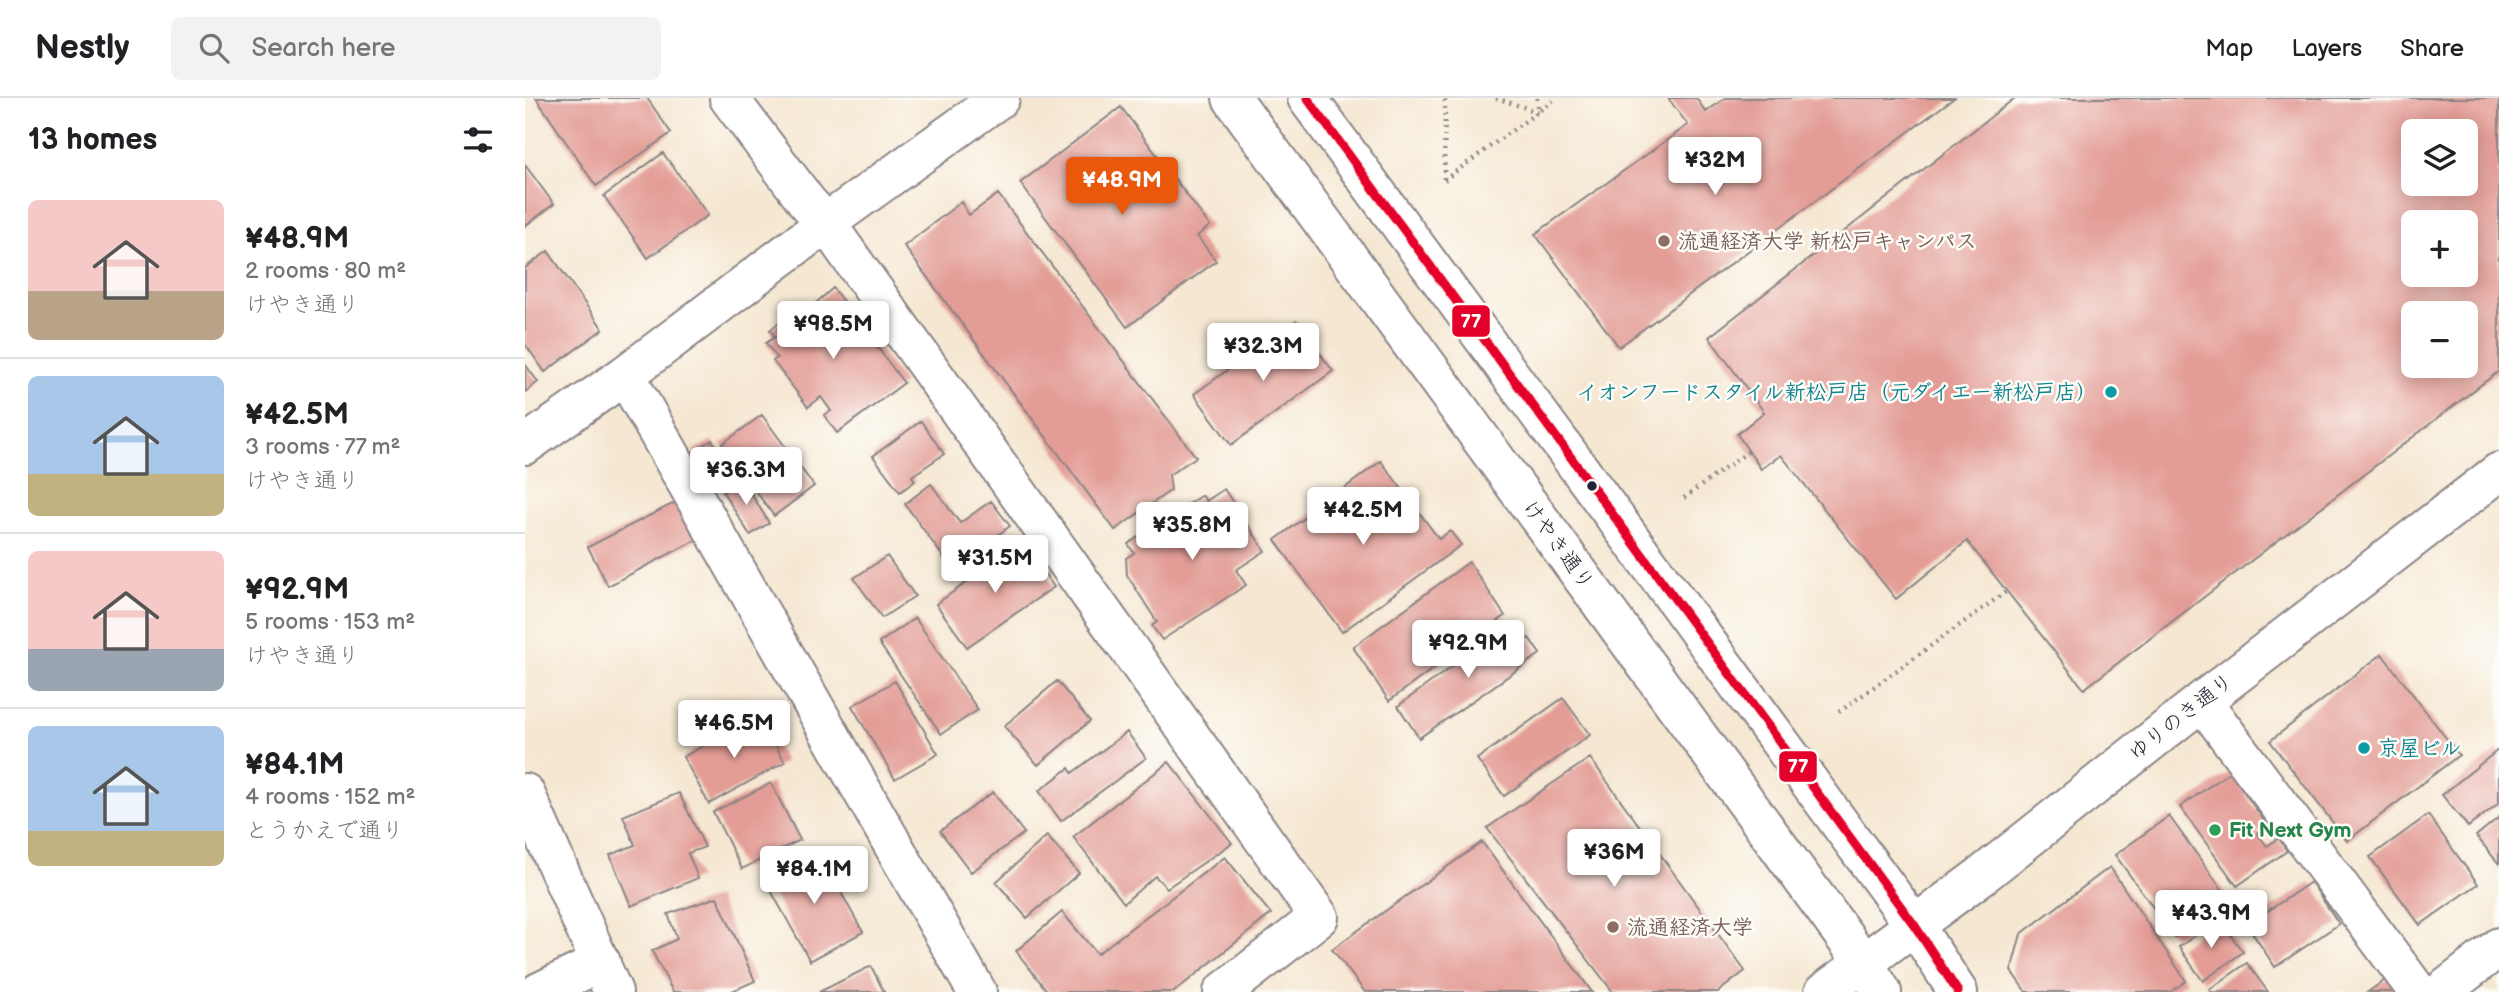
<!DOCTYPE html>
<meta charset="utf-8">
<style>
body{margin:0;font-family:"Balsamiq Sans","Klee One",sans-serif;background:#f2f2f2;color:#202124;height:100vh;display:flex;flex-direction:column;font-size:26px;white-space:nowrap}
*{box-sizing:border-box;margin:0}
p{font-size:23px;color:#757577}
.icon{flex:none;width:38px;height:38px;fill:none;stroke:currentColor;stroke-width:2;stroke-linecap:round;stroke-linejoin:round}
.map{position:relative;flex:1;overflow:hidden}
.sheet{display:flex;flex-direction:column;background:#fff;width:525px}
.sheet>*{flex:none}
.fabs{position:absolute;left:1876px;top:21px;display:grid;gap:14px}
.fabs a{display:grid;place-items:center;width:77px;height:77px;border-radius:10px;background:#fff;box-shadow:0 4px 18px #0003;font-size:35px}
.price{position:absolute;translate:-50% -60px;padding:0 16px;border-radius:7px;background:#fff;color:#222;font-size:23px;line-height:46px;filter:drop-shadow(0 2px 4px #0008)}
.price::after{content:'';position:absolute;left:50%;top:42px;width:21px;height:16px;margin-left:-10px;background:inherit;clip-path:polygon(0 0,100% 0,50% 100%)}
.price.selected{background:#ea580c;color:#fff}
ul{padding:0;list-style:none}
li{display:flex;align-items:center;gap:21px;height:175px;padding:0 28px}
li+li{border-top:2px solid #e0e0e0}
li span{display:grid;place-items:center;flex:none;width:196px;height:140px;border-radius:10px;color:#555}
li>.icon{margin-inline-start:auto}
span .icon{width:84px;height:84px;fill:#fffc;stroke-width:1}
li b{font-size:30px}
h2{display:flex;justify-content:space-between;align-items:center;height:84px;padding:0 28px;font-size:30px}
header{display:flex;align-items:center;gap:42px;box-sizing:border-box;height:98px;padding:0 35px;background:#fff;border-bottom:2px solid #e0e0e0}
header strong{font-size:33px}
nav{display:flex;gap:38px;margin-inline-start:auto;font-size:24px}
.search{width:490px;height:63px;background:#f2f2f2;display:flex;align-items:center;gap:18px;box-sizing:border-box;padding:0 24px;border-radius:10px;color:#757577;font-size:26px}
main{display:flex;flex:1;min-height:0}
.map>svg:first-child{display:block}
</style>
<header>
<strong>Nestly</strong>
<div class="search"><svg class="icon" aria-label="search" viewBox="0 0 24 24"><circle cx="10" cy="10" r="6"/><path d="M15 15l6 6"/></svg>Search here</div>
<nav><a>Map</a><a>Layers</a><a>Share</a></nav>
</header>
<main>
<section class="sheet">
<h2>13 homes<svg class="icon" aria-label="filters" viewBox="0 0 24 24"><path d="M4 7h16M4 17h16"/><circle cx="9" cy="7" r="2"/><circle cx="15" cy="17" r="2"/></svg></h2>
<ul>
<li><span style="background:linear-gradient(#f6c9c9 65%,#b9a48a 0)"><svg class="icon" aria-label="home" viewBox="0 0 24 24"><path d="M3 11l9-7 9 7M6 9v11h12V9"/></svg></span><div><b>¥48.9M</b><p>2 rooms · 80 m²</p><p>けやき通り</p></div></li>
<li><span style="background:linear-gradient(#a9c7e8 70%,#c2b280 0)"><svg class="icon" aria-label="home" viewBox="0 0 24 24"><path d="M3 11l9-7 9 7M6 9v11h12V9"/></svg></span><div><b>¥42.5M</b><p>3 rooms · 77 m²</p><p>けやき通り</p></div></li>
<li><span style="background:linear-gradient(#f6c9c9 70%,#9aa5b1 0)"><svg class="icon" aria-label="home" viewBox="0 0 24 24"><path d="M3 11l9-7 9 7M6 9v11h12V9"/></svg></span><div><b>¥92.9M</b><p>5 rooms · 153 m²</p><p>けやき通り</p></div></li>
<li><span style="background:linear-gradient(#a9c7e8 75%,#c2b280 0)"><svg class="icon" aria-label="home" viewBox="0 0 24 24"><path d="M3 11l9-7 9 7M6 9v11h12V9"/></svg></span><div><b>¥84.1M</b><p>4 rooms · 152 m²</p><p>とうかえで通り</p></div></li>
</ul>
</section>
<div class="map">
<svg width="1974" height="894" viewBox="0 0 1974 894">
<rect width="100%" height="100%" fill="#fdfcf7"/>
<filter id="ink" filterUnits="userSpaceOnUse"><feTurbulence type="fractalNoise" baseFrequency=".0143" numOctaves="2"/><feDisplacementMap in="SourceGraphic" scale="14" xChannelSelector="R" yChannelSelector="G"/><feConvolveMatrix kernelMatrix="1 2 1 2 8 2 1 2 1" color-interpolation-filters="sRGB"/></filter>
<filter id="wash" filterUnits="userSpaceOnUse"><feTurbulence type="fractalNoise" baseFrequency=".00686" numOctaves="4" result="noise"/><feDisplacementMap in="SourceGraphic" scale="28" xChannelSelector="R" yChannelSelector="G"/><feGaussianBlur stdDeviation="1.57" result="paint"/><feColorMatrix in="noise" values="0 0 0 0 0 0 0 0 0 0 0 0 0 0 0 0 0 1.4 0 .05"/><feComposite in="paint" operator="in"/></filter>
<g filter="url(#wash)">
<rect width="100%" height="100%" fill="#f5e7d1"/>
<g id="blocks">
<!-- building -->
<path fill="#e39d96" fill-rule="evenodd" d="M11,0H122L146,35L71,88Z
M1143,0H1171L1181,14L1200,0H1429L1094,249L1010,136L1163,27Z
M1490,0H1974V273L1559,591L1442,443L1371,501L1256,357L1236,371L1212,336L1239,314L1184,239ZM1888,33H1941V86H1888ZM1888,124H1941V177H1888ZM1888,215H1941V268H1888Z
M596,9L685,128L672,138L691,163L602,229L495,85Z
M138,55L183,117L123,160L79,98Z
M0,67L29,106L0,128Z
M473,96L671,359L644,377L646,392L590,432L379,148L436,104L444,117Z
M23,153L78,231L20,274L0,246V170Z
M308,190L379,285L312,335L299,317L306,313L296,299L283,309L248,263L252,260L241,245L250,239L245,232L262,218L268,225Z
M771,223L808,273L706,347L669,296Z
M0,266L13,284L0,294Z
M237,317L289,388L249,418L197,346Z
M396,323L419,356L387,378L390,383L375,394L348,358Z
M187,342L206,370L189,382L169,353Z
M856,363L914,441L925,433L936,447L817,534L750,442Z
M218,382L244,425L225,437L198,394Z
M406,386L435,425L466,403L485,428L427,471L380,406Z
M699,391L740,453L711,472L721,487L637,542L627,528L632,524L602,477L601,460L609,455L603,446L625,431L631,440L647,430L641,420L677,397L681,403Z
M157,401L177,439L83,488L63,449Z
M498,445L529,489L442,549L411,506Z
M362,458L390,498L357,520L329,480Z
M944,464L980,518L864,603L828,549Z
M390,520L453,612L416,636L354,545Z
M984,527L997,543L1004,540L1015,556L894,640L873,608Z
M1857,556L1934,657L1822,743L1745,643Z
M370,583L413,656L370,681L327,608Z
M532,583L565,623L513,667L479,628Z
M1038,600L1065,637L979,698L952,661Z
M234,617L260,664L184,706L158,659Z
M602,634L621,660L536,723L514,693L544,670L547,675Z
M1974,651V705L1943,729L1917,697Z
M1065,660L1220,873L1193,894H1088L962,730Z
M644,664L707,745L642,790L630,778L599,805L548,739Z
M1705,674L1742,727L1732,735L1742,748L1754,740L1762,753L1712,788L1655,709Z
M246,685L275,742L217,771L188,714Z
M468,694L499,735L446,774L415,733Z
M154,695L180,749L163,755L173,780L106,808L85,757L110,747L98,718Z
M1903,717L1953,786L1895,827L1845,759Z
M1644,718L1704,801L1650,839L1590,757Z
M1974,719V766L1951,738Z
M522,738L554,775L502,820L471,784Z
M957,744L1067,894H840L807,851Z
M293,753L338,834L285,863L240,782Z
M700,759L746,816L649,894H523L491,853L537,814L572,856Z
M1585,769L1661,883L1645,894H1501L1486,873L1496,836Z
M1786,784L1814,826L1750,869L1722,827Z
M192,799L230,883L205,894H148L127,853L152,841L143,816Z
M1694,821L1718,854L1678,883L1654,849Z
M1722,865L1743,894H1686L1684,892Z
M346,868L359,894H294Z
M1873,873L1887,894H1843Z"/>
</g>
</g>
<g filter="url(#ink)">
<use href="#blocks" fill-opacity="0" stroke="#8c8486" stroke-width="2"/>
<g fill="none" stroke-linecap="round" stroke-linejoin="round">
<!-- street casing -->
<g stroke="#8c8486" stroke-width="42">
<path id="street" d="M204,0L282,104L301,125L794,819L698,894
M100,277L452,894
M0,347L100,277L301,125L475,0
M1677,603L1893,894
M14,894L76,864
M1916,894L1974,849"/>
</g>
<!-- secondary casing -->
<g stroke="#8c8486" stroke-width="42">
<path id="secondary" d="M707,0L1338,864L1357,894
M782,0L1390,828L1433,894
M0,695L88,894
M1299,894L1456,778L1677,603L1974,374"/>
</g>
<!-- path -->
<path stroke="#8c8486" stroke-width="4.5" stroke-dasharray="2 5" stroke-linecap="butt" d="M971,0L1013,14
M1012,0L1013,13
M919,81L920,0
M919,82L1032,0
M1159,400L1224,353
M1314,614L1482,493"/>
<!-- street -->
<use href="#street" stroke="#fff" stroke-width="38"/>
<!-- secondary -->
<use href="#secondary" stroke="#fff" stroke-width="38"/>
<!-- bus-1 casing -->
<g stroke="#fdfcf7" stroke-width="14">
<path id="bus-1" d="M782,0L1390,828L1433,894"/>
</g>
<!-- bus-1 -->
<use href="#bus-1" stroke="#e4002b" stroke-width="9"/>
</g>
</g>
<!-- markers -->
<g fill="#8d6e63" stroke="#fdfcf7" stroke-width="2.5">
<circle cx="1139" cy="143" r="7"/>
<circle cx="1088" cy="829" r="7"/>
</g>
<g fill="#0f9aa8" stroke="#fdfcf7" stroke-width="2.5">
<circle cx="1586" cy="294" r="7"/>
<circle cx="1839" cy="650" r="7"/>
</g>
<circle fill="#22223b" stroke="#fdfcf7" stroke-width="2.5" cx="1067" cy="388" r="6"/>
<circle fill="#2e9e5b" stroke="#fdfcf7" stroke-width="2.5" cx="1690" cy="732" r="7"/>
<g text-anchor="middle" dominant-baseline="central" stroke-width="5" stroke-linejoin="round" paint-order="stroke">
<!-- education labels -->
<g font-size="21" font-weight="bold" fill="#785e54" stroke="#fdfcf7" text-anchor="start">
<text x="1153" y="143">流通経済大学 新松戸キャンパス</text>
<text x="1102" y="829">流通経済大学</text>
</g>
<!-- culture labels -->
<g font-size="21" font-weight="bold" fill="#0d838f" stroke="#fdfcf7" text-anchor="end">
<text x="1572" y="294">イオンフードスタイル新松戸店（元ダイエー新松戸店）</text>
<text x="1853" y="650" text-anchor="start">京屋ビル</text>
</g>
<!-- street labels -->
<g font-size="21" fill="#22223b" stroke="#fdfcf7">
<text transform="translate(1033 447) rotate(54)">けやき通り</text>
<text transform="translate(1656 619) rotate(-38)">ゆりのき通り</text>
</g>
<!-- leisure labels -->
<g font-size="21" font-weight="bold" fill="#27864d" stroke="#fdfcf7" text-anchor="start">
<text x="1704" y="732">Fit Next Gym</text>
</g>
</g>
<g stroke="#fdfcf7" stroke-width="2.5">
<rect x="926" y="206" width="40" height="34" rx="7" fill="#e4002b"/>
<rect x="1253" y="652" width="40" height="33" rx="7" fill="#e4002b"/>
</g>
<g font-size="19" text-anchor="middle" font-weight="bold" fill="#fff">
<text x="946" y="230">77</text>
<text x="1273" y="675">77</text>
</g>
</svg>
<div class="fabs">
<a><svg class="icon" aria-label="layers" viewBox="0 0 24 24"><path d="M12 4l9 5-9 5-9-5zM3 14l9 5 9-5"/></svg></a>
<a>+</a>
<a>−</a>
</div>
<b class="price" style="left:1190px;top:99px">¥32M</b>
<b class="price selected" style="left:597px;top:119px">¥48.9M</b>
<b class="price" style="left:308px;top:263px">¥98.5M</b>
<b class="price" style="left:738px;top:285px">¥32.3M</b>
<b class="price" style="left:221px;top:409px">¥36.3M</b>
<b class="price" style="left:838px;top:449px">¥42.5M</b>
<b class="price" style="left:667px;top:464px">¥35.8M</b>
<b class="price" style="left:470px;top:497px">¥31.5M</b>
<b class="price" style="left:943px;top:582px">¥92.9M</b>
<b class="price" style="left:209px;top:662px">¥46.5M</b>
<b class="price" style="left:1089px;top:791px">¥36M</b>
<b class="price" style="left:289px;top:808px">¥84.1M</b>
<b class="price" style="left:1686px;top:852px">¥43.9M</b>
</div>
</main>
